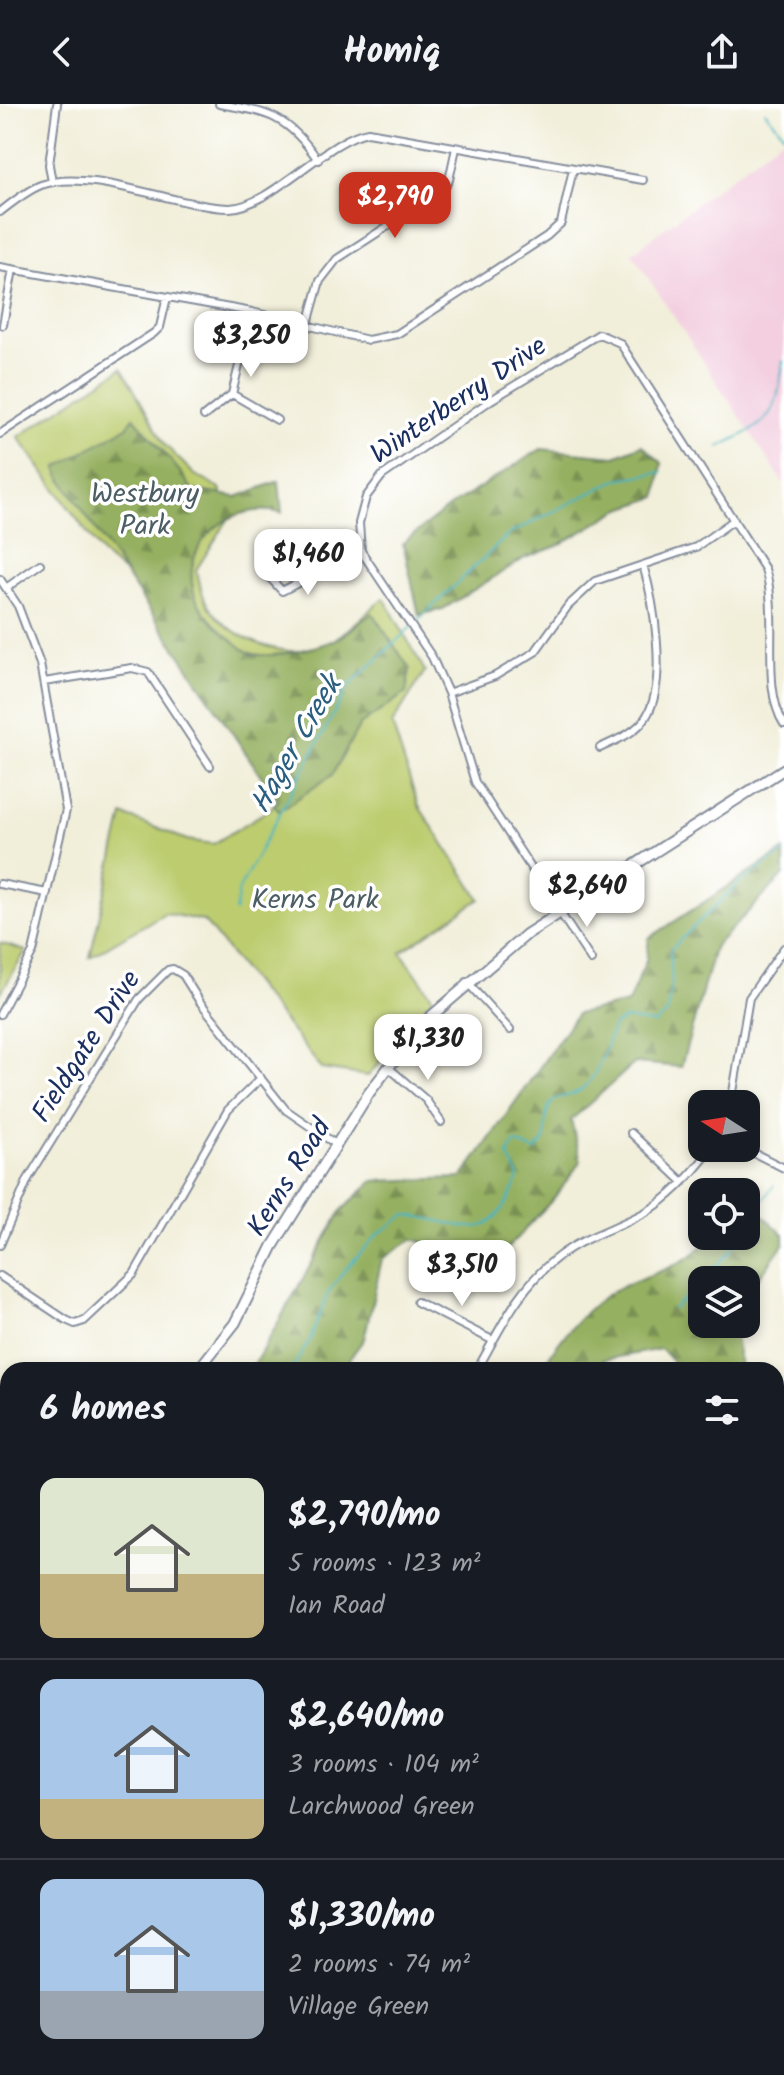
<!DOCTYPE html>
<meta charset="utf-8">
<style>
body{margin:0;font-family:Kalam,sans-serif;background:#242831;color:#f1f3f6;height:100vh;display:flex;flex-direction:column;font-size:30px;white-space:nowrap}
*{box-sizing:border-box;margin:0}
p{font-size:26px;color:#9ea1a6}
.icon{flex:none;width:44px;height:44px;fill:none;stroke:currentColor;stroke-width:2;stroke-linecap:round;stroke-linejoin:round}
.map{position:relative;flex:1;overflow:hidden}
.panel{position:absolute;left:0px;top:1258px;width:784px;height:714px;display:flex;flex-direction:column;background:#171b24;border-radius:24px 24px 0 0;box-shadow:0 4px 12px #0003}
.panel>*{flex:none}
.needle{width:52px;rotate:282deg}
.fabs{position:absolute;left:688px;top:986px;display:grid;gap:16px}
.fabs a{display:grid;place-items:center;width:72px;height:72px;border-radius:16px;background:#171b24;box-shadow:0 4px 12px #0003;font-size:40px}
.price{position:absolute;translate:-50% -68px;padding:0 18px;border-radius:16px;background:#fff;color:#222;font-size:26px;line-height:52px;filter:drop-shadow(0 2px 4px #0008)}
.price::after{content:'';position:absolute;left:50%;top:48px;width:24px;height:18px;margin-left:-12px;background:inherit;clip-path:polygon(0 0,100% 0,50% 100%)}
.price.selected{background:#c8321e;color:#fff}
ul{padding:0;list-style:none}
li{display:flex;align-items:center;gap:24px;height:200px;padding:0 40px}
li+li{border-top:2px solid #363941}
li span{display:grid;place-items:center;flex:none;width:224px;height:160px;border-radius:16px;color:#555}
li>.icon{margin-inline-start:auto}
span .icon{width:96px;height:96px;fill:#fffc;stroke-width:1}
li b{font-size:34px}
h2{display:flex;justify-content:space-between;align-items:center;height:96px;padding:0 40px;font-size:34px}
header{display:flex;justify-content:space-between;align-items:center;height:104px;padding:0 40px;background:#171b24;font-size:36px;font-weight:600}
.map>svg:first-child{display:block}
</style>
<header><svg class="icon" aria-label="back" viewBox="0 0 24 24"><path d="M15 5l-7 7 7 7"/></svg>Homiq<svg class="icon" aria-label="share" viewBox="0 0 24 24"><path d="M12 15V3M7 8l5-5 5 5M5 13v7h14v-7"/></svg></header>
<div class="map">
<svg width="784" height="1971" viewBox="0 0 784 1971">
<defs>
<pattern id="forest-firs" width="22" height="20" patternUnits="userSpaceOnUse" patternTransform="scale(2)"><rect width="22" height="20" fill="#95b061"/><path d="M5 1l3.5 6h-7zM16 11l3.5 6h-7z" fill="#799053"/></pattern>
</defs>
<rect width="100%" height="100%" fill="#fff"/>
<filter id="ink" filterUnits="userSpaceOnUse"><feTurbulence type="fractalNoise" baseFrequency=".0125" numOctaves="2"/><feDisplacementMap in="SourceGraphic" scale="16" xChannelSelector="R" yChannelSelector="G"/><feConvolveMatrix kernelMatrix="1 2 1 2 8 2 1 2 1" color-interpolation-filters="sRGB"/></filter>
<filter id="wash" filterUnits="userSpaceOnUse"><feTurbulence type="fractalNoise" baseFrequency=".006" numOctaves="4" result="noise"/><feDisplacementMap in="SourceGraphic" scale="32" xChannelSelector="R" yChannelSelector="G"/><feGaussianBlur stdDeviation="1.8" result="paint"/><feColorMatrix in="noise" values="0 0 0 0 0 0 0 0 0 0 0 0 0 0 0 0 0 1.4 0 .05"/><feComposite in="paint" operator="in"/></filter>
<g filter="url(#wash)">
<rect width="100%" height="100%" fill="#f1eed9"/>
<!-- built -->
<path fill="#f3cfe0" d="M784,33V380L632,149Z"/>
<!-- green -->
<path fill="#bccc6e" stroke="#6c7e66" stroke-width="2" d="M122,264L165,341L194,370L220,385L231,411L196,466C199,475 201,487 205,496C223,532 281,556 319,544C336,539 369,506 384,494L425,567L392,620L418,701L480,795L401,848L433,894L368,972L322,965L208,822L203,817L165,809L90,853L123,711L187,736L213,740L270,705L303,667L188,523L103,451L18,333Z
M0,839L26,847L0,890Z
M0,1525L8,1539V1656L0,1638Z"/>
<!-- forest -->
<path fill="url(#forest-firs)" stroke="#587060" stroke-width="2" d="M134,313L182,370L192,386L237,393L279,377L282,409C236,396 182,434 193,485C196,501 212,519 224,529C232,535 240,544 248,548C265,557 315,544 332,537C346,531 359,518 372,509L410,565L406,589L360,621L332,671L279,707L274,700L278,697L59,371L58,363L128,322Z
M642,341L662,359L657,393L619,406L557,442L525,454L443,505L419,511L403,439L449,403L541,345L615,352Z
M784,746V771L715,842L681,963L635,959L571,1016L581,1057L555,1093L491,1162L413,1135L382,1155L364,1235L341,1266H251L342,1106L373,1077L462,1074L577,910L628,899L646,857L649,834Z
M746,1096L784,1131V1139L746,1192V1176H702V1220H733L741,1266H680L661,1245L603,1256L599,1266H540C556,1241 576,1214 600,1196C633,1170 685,1169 711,1132H746Z
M784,1626V1971H508L503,1964H776V1633Z
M8,1781V1897L0,1903V1787Z
M8,1961V1964H226L220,1971H6Z
M285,1964H474L457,1971H288Z"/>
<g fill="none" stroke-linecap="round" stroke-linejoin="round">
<!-- stream -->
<path stroke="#46b5bf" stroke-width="2" d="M765,7L784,30
M784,115V172
M719,343C770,318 776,315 783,257
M235,808L239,785L348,583L509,430L618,375L662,368
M746,1121L774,1081
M703,1176L730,1148L739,1132
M673,1205L702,1177
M291,1266L310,1236L328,1189L343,1168L377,1131L405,1111C471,1118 487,1149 519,1073L508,1051L515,1038L535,1047L545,1036C544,971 569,1009 592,974C602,959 607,938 614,921L626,915L654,920L667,910L672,876L670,846L737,781L784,748
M776,1430L784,1426
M776,1839L784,1831
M0,1840L8,1835
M379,1964L386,1971
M50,1971L64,1964
M191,1971L192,1964"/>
</g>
</g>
<g filter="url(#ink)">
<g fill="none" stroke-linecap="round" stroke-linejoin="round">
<!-- street casing -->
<g stroke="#868e9c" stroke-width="10">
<path id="street" d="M219,0C269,8 288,12 318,56
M52,78L49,61L57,0
M0,108C13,98 26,87 41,81C90,63 176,103 229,104C268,105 328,34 368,28L643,76
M0,163L252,208L368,236L397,230L547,132L561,119L573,65
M3,221L13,165
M307,223L320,177L337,155L442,87L449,76L456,44
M232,290L277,316
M204,312L232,290L252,208
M0,330L154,229L160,223L167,193
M263,466L282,487L361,447
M0,475L18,502L40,560L66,706L33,848L0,910
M6,484L40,460
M44,578L132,564L148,568L210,662
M448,589L495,572L535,548L568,502L595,477L696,443L734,416
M600,644C616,636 636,629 646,613C668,579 654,497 643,461
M0,780L47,789
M591,856L475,678L448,589L432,553L361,447L359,419L366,393L382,372L491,296L599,230L620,239L765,465C780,512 760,583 784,620
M467,878L510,926
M388,963L426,996L441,1018
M731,1000L749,894L784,844
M631,1029L683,1078
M744,1044L784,1064
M0,1141L28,1075L139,895L168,866L173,865L183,871L200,898L286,1006L337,1041
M0,1172L66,1216L75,1220L84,1217L134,1170L228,1006L261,974
M417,1198L492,1236
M477,1266C500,1225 520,1181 559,1152C585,1132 617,1124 646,1108C672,1093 694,1068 712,1044
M0,1304L8,1313
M776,1317L784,1307
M776,1527L784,1522
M0,1625L8,1628"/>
</g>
<!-- secondary casing -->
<g stroke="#868e9c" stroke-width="13">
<path id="secondary" d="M198,1266L235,1219L273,1142L369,989L421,921L527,830L784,665
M0,1605L8,1581"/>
</g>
<!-- street -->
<use href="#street" stroke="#fff" stroke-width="6"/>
<!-- secondary -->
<use href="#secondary" stroke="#fff" stroke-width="9"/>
</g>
</g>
<g text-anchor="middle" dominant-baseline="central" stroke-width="7" stroke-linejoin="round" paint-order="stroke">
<!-- street labels -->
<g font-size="28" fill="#1b2f5e" stroke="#fff">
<text transform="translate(459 297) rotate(-34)">Winterberry Drive</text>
<text transform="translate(87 943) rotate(-57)">Fieldgate Drive</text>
<text transform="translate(290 1074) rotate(-58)">Kerns Road</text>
</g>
<!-- park labels -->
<g font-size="28" fill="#4b5e63" stroke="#fff">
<text x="145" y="390">Westbury<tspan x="145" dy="32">Park</tspan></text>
<text x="315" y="796">Kerns Park</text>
</g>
<!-- water labels -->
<g font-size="30" font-style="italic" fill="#2a5e80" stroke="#fff">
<text transform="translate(297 641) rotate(-60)">Hager Creek</text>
</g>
</g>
</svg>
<div class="fabs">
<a><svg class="needle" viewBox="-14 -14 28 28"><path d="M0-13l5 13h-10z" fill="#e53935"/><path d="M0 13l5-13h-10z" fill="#9ea1a6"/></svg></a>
<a><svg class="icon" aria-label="locate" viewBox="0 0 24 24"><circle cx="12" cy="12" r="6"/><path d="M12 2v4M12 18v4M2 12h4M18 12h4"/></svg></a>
<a><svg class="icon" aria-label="layers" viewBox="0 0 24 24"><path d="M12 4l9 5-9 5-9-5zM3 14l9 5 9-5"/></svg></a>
</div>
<b class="price selected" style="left:395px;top:136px">$2,790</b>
<b class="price" style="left:251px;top:275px">$3,250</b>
<b class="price" style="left:308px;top:493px">$1,460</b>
<b class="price" style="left:587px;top:825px">$2,640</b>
<b class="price" style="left:428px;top:978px">$1,330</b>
<b class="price" style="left:462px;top:1204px">$3,510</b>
<section class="panel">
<h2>6 homes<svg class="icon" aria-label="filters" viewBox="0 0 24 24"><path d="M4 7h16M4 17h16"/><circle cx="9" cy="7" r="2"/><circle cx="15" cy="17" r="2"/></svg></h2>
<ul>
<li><span style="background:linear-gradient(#dfe7d0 60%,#c2b280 0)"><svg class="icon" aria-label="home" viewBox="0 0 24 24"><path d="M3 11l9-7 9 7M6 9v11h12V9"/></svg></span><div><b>$2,790/mo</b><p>5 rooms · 123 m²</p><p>Ian Road</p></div></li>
<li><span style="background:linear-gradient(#a9c7e8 75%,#c2b280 0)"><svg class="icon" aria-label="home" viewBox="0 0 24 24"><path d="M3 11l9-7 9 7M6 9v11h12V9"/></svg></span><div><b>$2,640/mo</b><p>3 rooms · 104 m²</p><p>Larchwood Green</p></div></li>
<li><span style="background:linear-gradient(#a9c7e8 70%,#9aa5b1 0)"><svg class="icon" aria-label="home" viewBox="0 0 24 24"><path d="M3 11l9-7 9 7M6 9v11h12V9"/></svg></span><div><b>$1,330/mo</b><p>2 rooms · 74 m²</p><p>Village Green</p></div></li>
</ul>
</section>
</div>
